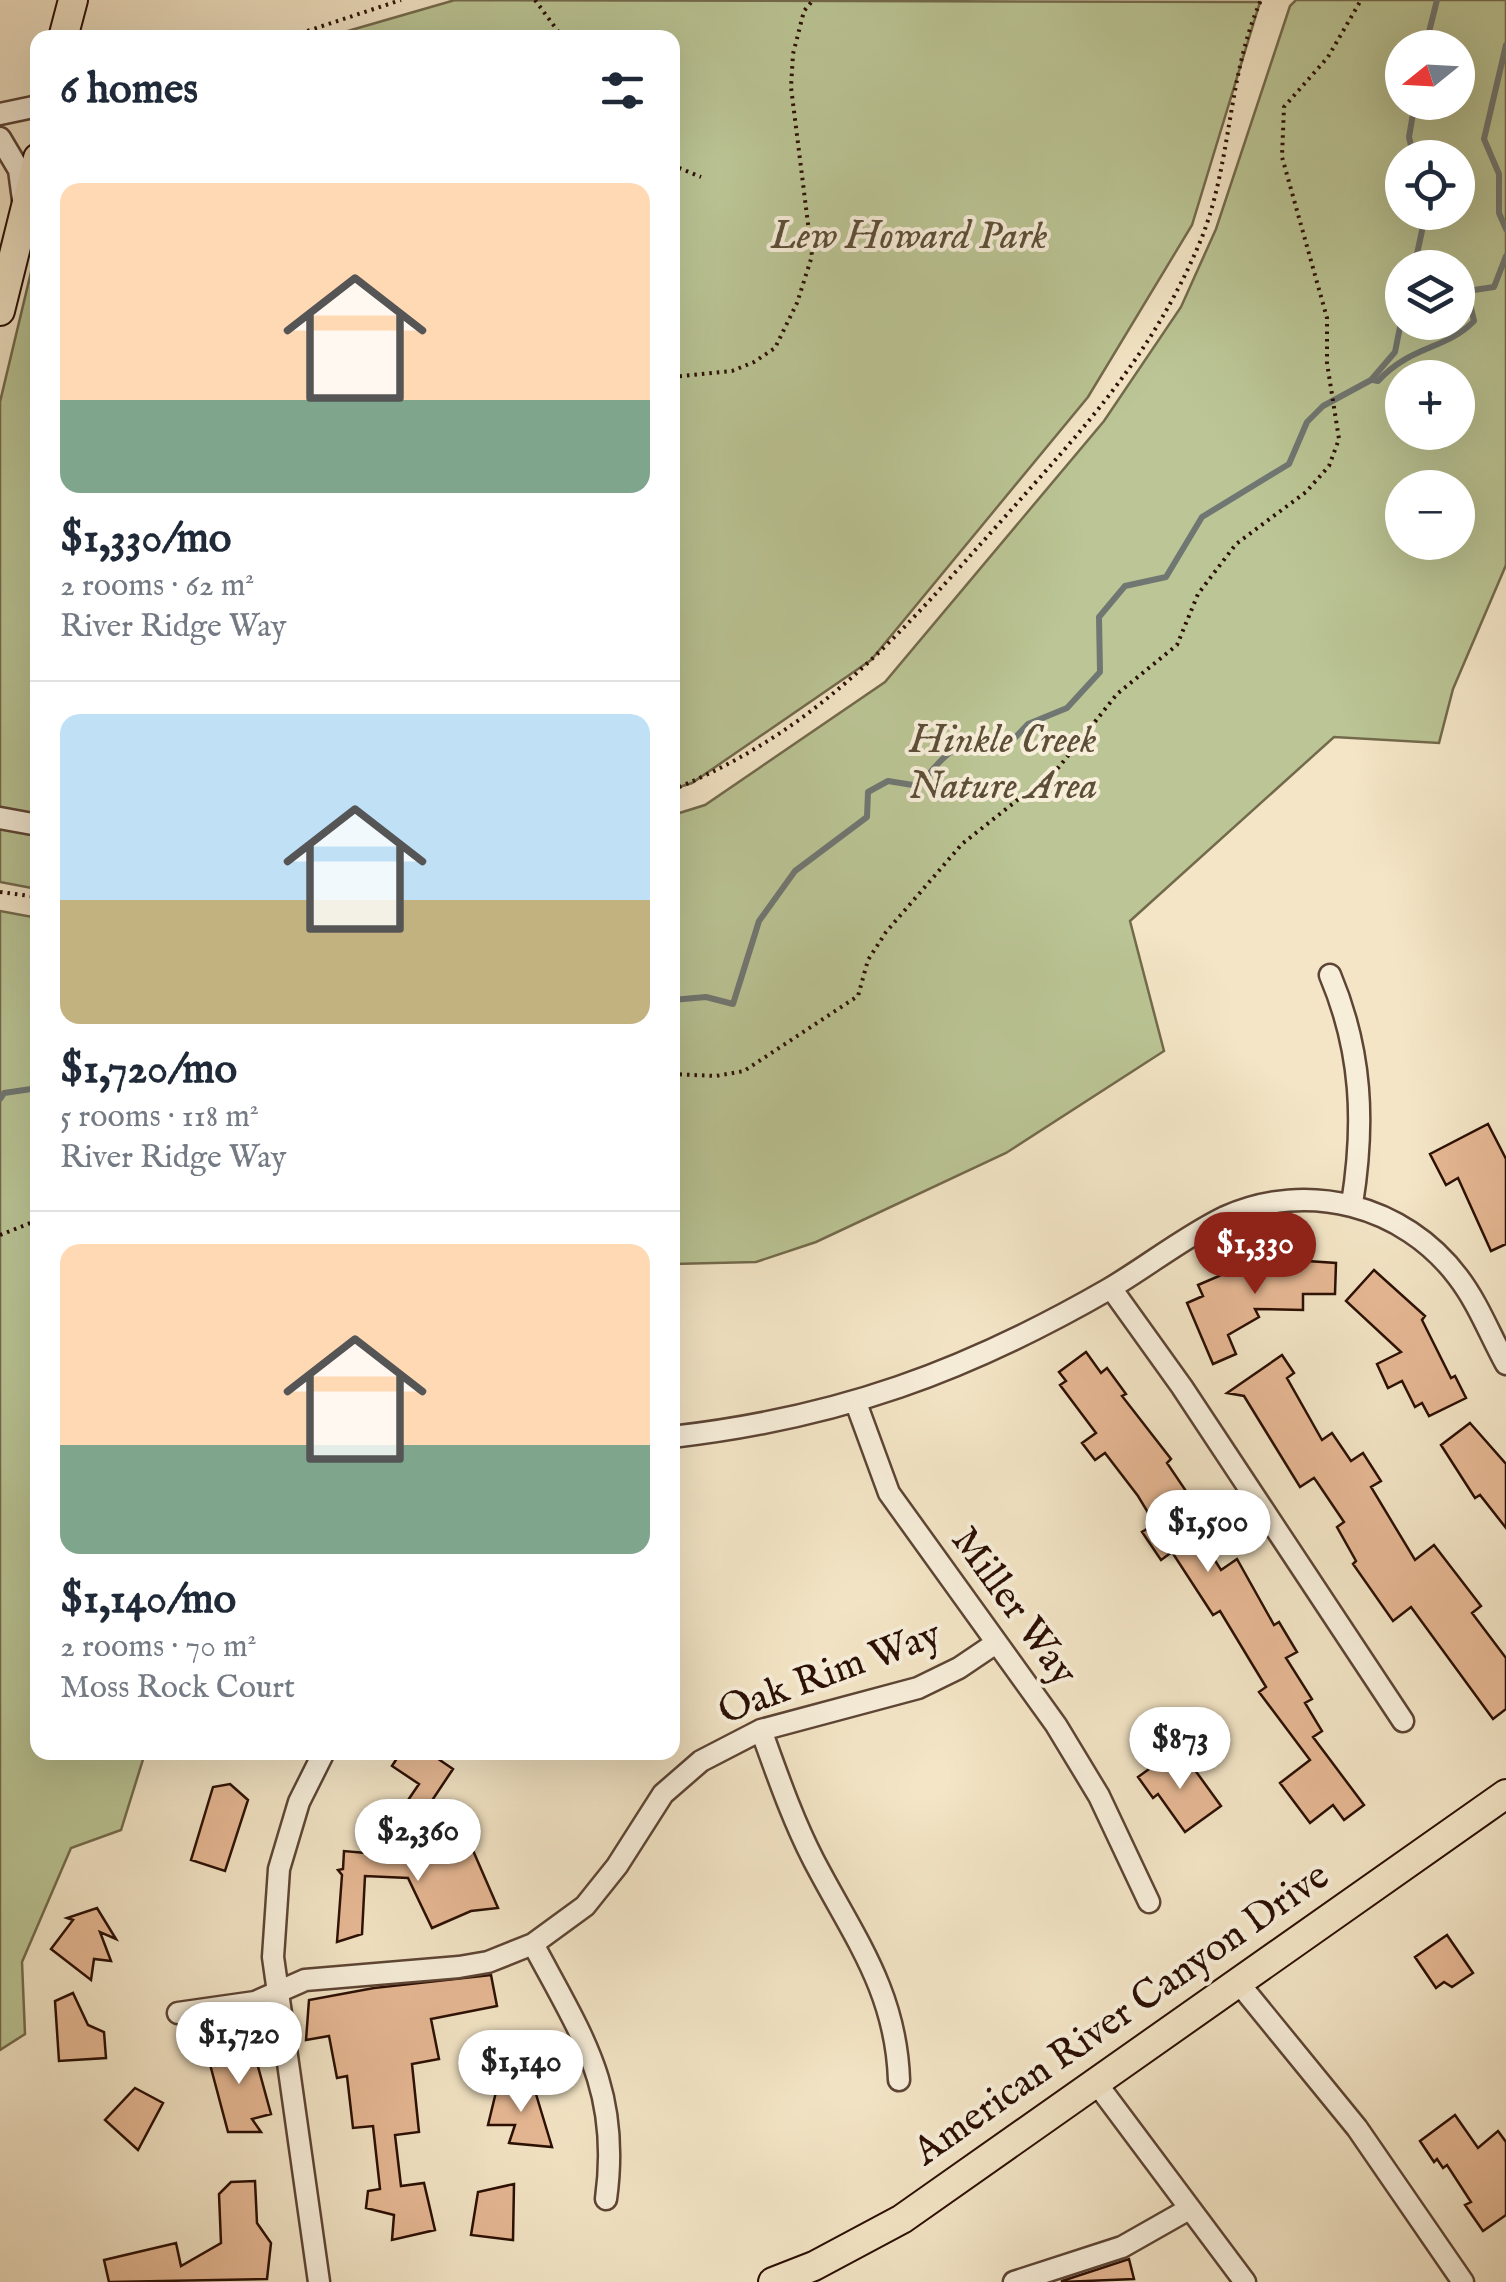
<!DOCTYPE html>
<meta charset="utf-8">
<style>
body{margin:0;font-family:"IM FELL English",serif;background:#f2f2f3;color:#1f2937;height:100vh;display:flex;flex-direction:column;font-size:38px;white-space:nowrap}
*{box-sizing:border-box;margin:0}
p{font-size:32px;color:#747a83}
.icon{flex:none;width:55px;height:55px;fill:none;stroke:currentColor;stroke-width:2;stroke-linecap:round;stroke-linejoin:round}
.map{position:relative;flex:1;overflow:hidden}
.details{position:absolute;left:30px;top:30px;width:650px;height:1730px;display:flex;flex-direction:column;background:#fff;border-radius:20px;box-shadow:0 10px 40px #0002}
.details>*{flex:none}
.needle{width:65px;rotate:252deg}
.controls{position:absolute;left:1385px;top:30px;display:grid;gap:20px}
.controls a{display:grid;place-items:center;width:90px;height:90px;border-radius:50%;background:#fff;box-shadow:0 10px 40px #0002;font-size:50px}
.price{position:absolute;translate:-50% -85px;padding:0 22px;border-radius:35px;background:#fff;color:#222;font-size:32px;line-height:65px;filter:drop-shadow(0 2px 5px #0008)}
.price::after{content:'';position:absolute;left:50%;top:60px;width:30px;height:22px;margin-left:-15px;background:inherit;clip-path:polygon(0 0,100% 0,50% 100%)}
.price.active{background:#8f2418;color:#fff}
ul{padding:0;list-style:none}
li{display:grid;align-content:center;gap:20px;height:530px;padding:0 30px}
li+li{border-top:2px solid #e0e1e3}
li span{display:grid;place-items:center;height:310px;border-radius:20px;color:#555}
li>.icon{margin-inline-start:auto}
span .icon{width:180px;height:180px;fill:#fffc;stroke-width:1}
li b{font-size:42px}
h2{display:flex;justify-content:space-between;align-items:center;height:120px;padding:0 30px;font-size:42px}
.map>svg:first-child{display:block}
</style>
<div class="map">
<svg width="1506" height="2282" viewBox="0 0 1506 2282">
<rect width="100%" height="100%" fill="#f3e5c6"/>
<filter id="stains"><feTurbulence type="fractalNoise" baseFrequency=".002" numOctaves="4"/><feColorMatrix values="0 0 0 0 .2 0 0 0 0 .09 0 0 0 0 .02 0 0 0 .5 -.17"/></filter>
<radialGradient id="worn" r=".72"><stop offset=".6" stop-color="#630" stop-opacity="0"/><stop offset="1" stop-color="#630" stop-opacity=".3"/></radialGradient>
<!-- green -->
<path fill="#bbc595" stroke="#736a4c" stroke-width="2.5" fill-rule="evenodd" d="M455,0L1260,2L1192,225L1088,397L871,660L692,783L673,789L672,38L327,37Z
M1296,0H1506V565L1453,689L1439,743L1334,737L1130,921L1164,1051L1006,1153L816,1242L756,1262L673,1264V815L705,805L885,682L1104,421L1181,307L1216,229L1290,6ZM1402,48H1458V102H1402ZM1402,158H1458V212H1402ZM1402,268H1458V322H1402ZM1402,378H1458V432H1402ZM1402,488H1458V542H1402Z
M37,247V889L0,882V402Z
M0,911L38,918V1752L145,1753L121,1830L71,1848L22,1962L25,2034L0,2050Z"/>
<g fill="none" stroke-linecap="round" stroke-linejoin="round">
<!-- stream -->
<path stroke="#707773" stroke-width="6" d="M1506,45L1484,139L1499,174V213L1506,229
M1425,48L1437,0
M1414,158L1409,137L1415,102
M1414,268L1426,212
M1373,380L1378,381C1411,345 1446,350 1474,321L1467,291L1494,287L1506,256
M672,1000L706,997L733,1004L759,921L795,871L867,817L868,792L888,781L919,786C949,749 961,735 1010,743L1028,724L1067,708L1100,672L1099,617L1125,586L1166,577L1202,517L1289,464L1307,422L1323,406L1371,380L1395,352L1402,317
M0,1099L4,1093L38,1088"/>
</g>
<!-- building -->
<path fill="#e6b894" stroke="#2b0f04" stroke-width="2.5" d="M1488,1124L1506,1159V1244L1491,1251L1458,1178L1446,1185L1430,1154Z
M1261,1258L1336,1263L1335,1294H1303V1310L1255,1309L1259,1317L1228,1335L1236,1354L1213,1364L1187,1303L1203,1296L1198,1285Z
M1374,1270L1425,1316L1422,1320L1451,1378L1455,1376L1466,1398L1429,1416L1422,1403L1415,1407L1402,1381L1388,1388L1377,1364L1401,1352L1346,1301Z
M1086,1352L1101,1373L1107,1368L1126,1394L1122,1396L1171,1459L1167,1463L1194,1503L1198,1500L1213,1521L1197,1532L1221,1570L1237,1559L1274,1625L1279,1622L1297,1652L1286,1658L1312,1699L1305,1703L1322,1731L1313,1737L1364,1805L1344,1820L1333,1805L1310,1823L1280,1783L1310,1760L1259,1692L1266,1687L1220,1611L1213,1615L1172,1552L1161,1560L1142,1532L1155,1524L1138,1496L1105,1453L1095,1460L1082,1443L1096,1433L1060,1385L1066,1381L1059,1372Z
M1282,1355L1294,1373L1287,1378L1322,1440L1332,1433L1351,1461L1363,1453L1381,1481L1371,1487L1415,1560L1434,1545L1481,1606L1472,1613L1506,1658V1709L1493,1719L1411,1607L1393,1621L1353,1564L1356,1561L1337,1527L1344,1522L1317,1482L1314,1478L1300,1487L1244,1396L1227,1393Z
M1470,1423L1506,1464V1528L1480,1495L1475,1498L1441,1445Z
M401,1752H428L453,1769L417,1823L400,1812L419,1784L392,1766Z
M1170,1754L1184,1772L1192,1766L1221,1806L1185,1832L1158,1794L1153,1798L1138,1777Z
M230,1784L248,1800L225,1871L191,1860L213,1787Z
M468,1839L498,1908L471,1911L432,1928L408,1878L365,1876L362,1934L337,1942L342,1875L338,1870L343,1869L344,1851L377,1854L378,1860Z
M97,1908L116,1939L100,1932L111,1961L94,1959L91,1980L51,1949L73,1920L67,1918Z
M1447,1935L1473,1973L1452,1987L1444,1982L1436,1988L1415,1957Z
M491,1975L497,2006L431,2019L439,2059L412,2064L419,2132L395,2135L401,2186L424,2183L435,2230L392,2240L394,2215L366,2208L368,2191L380,2189L373,2126L353,2128L347,2076L337,2078L329,2036L306,2040L309,2000L374,1988Z
M73,1993L88,2025L104,2032L106,2058L59,2061L55,2001Z
M251,2041L271,2114L252,2119L261,2132H228L207,2053Z
M532,2081L552,2147L509,2143L515,2125H488L496,2092Z
M135,2088L163,2103L138,2150L105,2120Z
M1455,2115L1478,2148L1498,2131L1506,2142V2215L1483,2231L1465,2205L1471,2202L1447,2165L1443,2168L1437,2159L1434,2162L1420,2141Z
M255,2181L257,2223L271,2243L267,2279L109,2282L104,2260L176,2243L181,2266L221,2243L219,2194L231,2182Z
M514,2184L513,2240L471,2235L478,2192Z
M1129,2259L1134,2279L1062,2282V2281Z"/>
<g fill="none" stroke-linecap="round" stroke-linejoin="round">
<!-- minor casing -->
<g stroke="#5d4434" stroke-width="25">
<path id="minor" d="M0,114L38,106
M0,138L19,170L23,200
M0,818L38,825
M1330,975C1362,1051 1365,1123 1352,1204
M1111,1288L1182,1387L1403,1721
M856,1403L889,1493L1056,1725L1099,1796L1149,1902
M672,1437C838,1418 965,1372 1109,1289C1148,1266 1184,1237 1225,1217C1307,1180 1404,1205 1458,1277C1478,1303 1490,1335 1506,1364
M761,1730C777,1774 792,1818 813,1859C853,1936 896,1990 899,2080
M533,1944C582,2036 621,2090 606,2199
M1237,1981L1357,2128L1463,2282
M178,2013L255,2002L305,1980L459,1967L488,1962L533,1944L585,1906L617,1866L663,1794L701,1761L761,1730L918,1688L959,1668L996,1643
M1097,2084L1245,2282
M319,2282L273,1957L279,1869L299,1802L324,1752
M1014,2282L1122,2247L1189,2209"/>
</g>
<!-- major casing -->
<g stroke="#2b0f04" stroke-width="32">
<path id="major" d="M63,38L73,0
M0,311L38,158
M773,2282L814,2266L902,2219L1506,1794"/>
</g>
<!-- path -->
<path stroke="#2b0f04" stroke-width="4" stroke-dasharray="2.5 5" stroke-linecap="butt" d="M535,0L563,38
M286,38L401,0
M672,165L701,177
M672,377L732,371L754,362L775,348L797,303L812,256L791,87L793,54L804,11L813,0
M672,790C821,729 899,635 1003,519C1083,429 1152,356 1200,242C1232,165 1227,76 1261,0
M0,892L38,897
M672,1074L716,1076L744,1071L858,996L868,960L886,932L962,844L1059,767L1117,694L1177,645L1198,594L1236,544L1306,492L1329,466L1339,439L1327,363V318L1282,157L1284,107L1328,57L1361,0
M0,1235L38,1220"/>
<!-- minor -->
<use href="#minor" stroke="#f7eeda" stroke-width="20"/>
<!-- major -->
<use href="#major" stroke="#f3e5c6" stroke-width="28"/>
</g>
<g text-anchor="middle" dominant-baseline="central" stroke-width="8" stroke-linejoin="round" paint-order="stroke">
<!-- park labels -->
<g font-size="40" font-style="italic" fill="#5d4f37" stroke="#f7eeda">
<text x="909" y="237">Lew Howard Park</text>
<text x="1003" y="741">Hinkle Creek<tspan x="1003" dy="46">Nature Area</tspan></text>
</g>
<!-- street labels -->
<g font-size="40" fill="#2b0f04" stroke="#f7eeda">
<text transform="translate(1013 1607) rotate(54)">Miller Way</text>
<text transform="translate(830 1674) rotate(-20)">Oak Rim Way</text>
<text transform="translate(1122 2015) rotate(-35)">American River Canyon Drive</text>
</g>
</g>
<rect width="100%" height="100%" filter="url(#stains)"/>
<rect width="100%" height="100%" fill="url(#worn)"/>
</svg>
<div class="controls">
<a><svg class="needle" viewBox="-14 -14 28 28"><path d="M0-13l5 13h-10z" fill="#e53935"/><path d="M0 13l5-13h-10z" fill="#747a83"/></svg></a>
<a><svg class="icon" aria-label="locate" viewBox="0 0 24 24"><circle cx="12" cy="12" r="6"/><path d="M12 2v4M12 18v4M2 12h4M18 12h4"/></svg></a>
<a><svg class="icon" aria-label="layers" viewBox="0 0 24 24"><path d="M12 4l9 5-9 5-9-5zM3 14l9 5 9-5"/></svg></a>
<a>+</a>
<a>−</a>
</div>
<b class="price active" style="left:1255px;top:1297px">$1,330</b>
<b class="price" style="left:1208px;top:1575px">$1,500</b>
<b class="price" style="left:1180px;top:1792px">$873</b>
<b class="price" style="left:418px;top:1884px">$2,360</b>
<b class="price" style="left:239px;top:2087px">$1,720</b>
<b class="price" style="left:521px;top:2115px">$1,140</b>
<section class="details">
<h2>6 homes<svg class="icon" aria-label="filters" viewBox="0 0 24 24"><path d="M4 7h16M4 17h16"/><circle cx="9" cy="7" r="2"/><circle cx="15" cy="17" r="2"/></svg></h2>
<ul>
<li><span style="background:linear-gradient(#ffd9b3 70%,#7fa58c 0)"><svg class="icon" aria-label="home" viewBox="0 0 24 24"><path d="M3 11l9-7 9 7M6 9v11h12V9"/></svg></span><div><b>$1,330/mo</b><p>2 rooms · 62 m²</p><p>River Ridge Way</p></div></li>
<li><span style="background:linear-gradient(#bfe0f5 60%,#c2b280 0)"><svg class="icon" aria-label="home" viewBox="0 0 24 24"><path d="M3 11l9-7 9 7M6 9v11h12V9"/></svg></span><div><b>$1,720/mo</b><p>5 rooms · 118 m²</p><p>River Ridge Way</p></div></li>
<li><span style="background:linear-gradient(#ffd9b3 65%,#7fa58c 0)"><svg class="icon" aria-label="home" viewBox="0 0 24 24"><path d="M3 11l9-7 9 7M6 9v11h12V9"/></svg></span><div><b>$1,140/mo</b><p>2 rooms · 70 m²</p><p>Moss Rock Court</p></div></li>
</ul>
</section>
</div>
